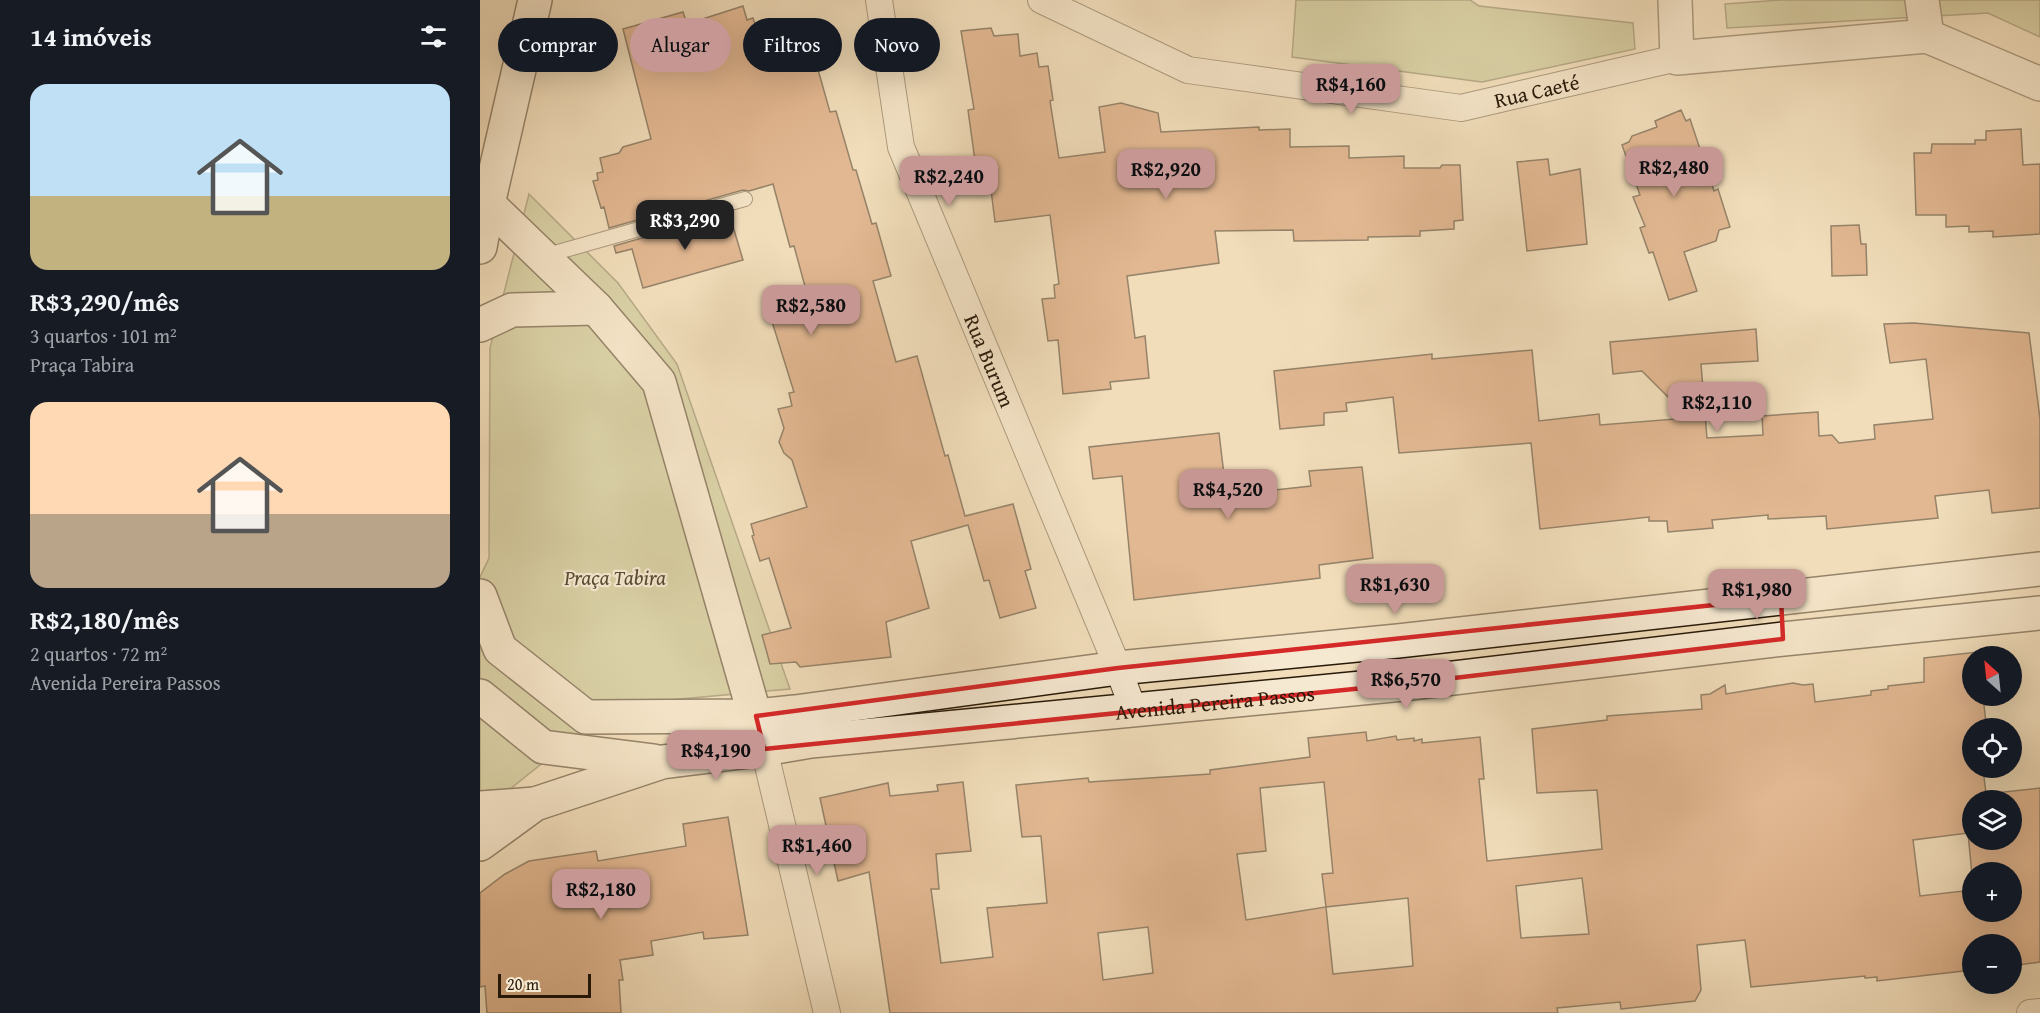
<!DOCTYPE html>
<html lang="pt">
<meta charset="utf-8">
<style>
body{margin:0;font-family:"Gentium Book Plus",serif;background:#242831;color:#f1f3f6;height:100vh;display:flex;flex-direction:column;font-size:22px;white-space:nowrap}
*{box-sizing:border-box;margin:0}
p{font-size:20px;color:#9ea1a6}
.icon{flex:none;width:33px;height:33px;fill:none;stroke:currentColor;stroke-width:2;stroke-linecap:round;stroke-linejoin:round}
.map{position:relative;flex:1;overflow:hidden}
.details{display:flex;flex-direction:column;background:#171b24;width:480px}
.details>*{flex:none}
.hud{position:absolute;left:18px;top:18px;width:570px;height:54px;display:flex;gap:12px}
.needle{width:39px;rotate:333deg}
.fabs{position:absolute;left:1482px;top:646px;display:grid;gap:12px}
.fabs a{display:grid;place-items:center;width:60px;height:60px;border-radius:50%;background:#171b24;box-shadow:0 6px 24px #0002;font-size:30px}
.scale{position:absolute;left:18px;bottom:15px;width:93px;box-sizing:border-box;padding-left:6px;border:3px solid #281909;border-top:0;font-size:16px;line-height:21px;white-space:nowrap;color:#281909;-webkit-text-stroke:4px #f6e9d2;paint-order:stroke}
.price{position:absolute;translate:-50% -51px;padding:0 14px;border-radius:12px;background:#c59692;color:#111;font-size:20px;line-height:39px;filter:drop-shadow(0 2px 3px #0008)}
.price::after{content:'';position:absolute;left:50%;top:36px;width:18px;height:14px;margin-left:-9px;background:inherit;clip-path:polygon(0 0,100% 0,50% 100%)}
.price.on{background:#222;color:#fff}
ul{padding:0;list-style:none}
li{display:grid;align-content:center;gap:12px;height:318px;padding:0 30px}
li span{display:grid;place-items:center;height:186px;border-radius:18px;color:#555}
li>.icon{margin-inline-start:auto}
span .icon{width:108px;height:108px;fill:#fffc;stroke-width:1}
li b{font-size:26px}
h2{display:flex;justify-content:space-between;align-items:center;height:72px;padding:0 30px;font-size:26px}
.tag{padding:0 21px;border-radius:27px;background:#171b24;box-shadow:0 6px 24px #0002;font-size:21px;line-height:54px}
.tag.on{background:#c59692;color:#111}
main{display:flex;flex:1;min-height:0}
.map>svg:first-child{display:block}
</style>
<main>
<section class="details">
<h2>14 imóveis<svg class="icon" aria-label="filters" viewBox="0 0 24 24"><path d="M4 7h16M4 17h16"/><circle cx="9" cy="7" r="2"/><circle cx="15" cy="17" r="2"/></svg></h2>
<ul>
<li><span style="background:linear-gradient(#bfe0f5 60%,#c2b280 0)"><svg class="icon" aria-label="home" viewBox="0 0 24 24"><path d="M3 11l9-7 9 7M6 9v11h12V9"/></svg></span><div><b>R$3,290/mês</b><p>3 quartos · 101 m²</p><p>Praça Tabira</p></div></li>
<li><span style="background:linear-gradient(#ffd9b3 60%,#b9a48a 0)"><svg class="icon" aria-label="home" viewBox="0 0 24 24"><path d="M3 11l9-7 9 7M6 9v11h12V9"/></svg></span><div><b>R$2,180/mês</b><p>2 quartos · 72 m²</p><p>Avenida Pereira Passos</p></div></li>
</ul>
</section>
<div class="map">
<svg width="1560" height="1013" viewBox="0 0 1560 1013">
<rect width="100%" height="100%" fill="#f1ddba"/>
<filter id="stains"><feTurbulence type="fractalNoise" baseFrequency=".00333" numOctaves="4"/><feColorMatrix values="0 0 0 0 .2 0 0 0 0 .09 0 0 0 0 .02 0 0 0 .5 -.17"/></filter>
<radialGradient id="worn" r=".72"><stop offset=".6" stop-color="#630" stop-opacity="0"/><stop offset="1" stop-color="#630" stop-opacity=".3"/></radialGradient>
<!-- green -->
<path fill="#bdc08d" stroke="#726c4b" stroke-width="1.5" d="M816,0H990L999,6L1153,23L1155,49L1002,82L812,57Z
M1301,0H1560V37L1508,13L1247,28L1245,4Z
M49,194L138,283L197,364L310,689L135,705L0,813V577L9,558L10,348Z"/>
<!-- building -->
<path fill="#d08c62" stroke="#281909" stroke-width="1.5" fill-rule="evenodd" d="M263,6L267,20L273,18L283,49L318,39L322,55L333,52L350,112L356,111L373,170H376L392,224L396,223L411,276L393,281L416,362L437,356L465,456L468,455L485,516L533,504L551,569L545,571L556,608L520,618L509,580L504,581L488,525L431,541L449,608L406,622L411,657L320,667L316,662L290,664L282,635L311,628L289,558L280,561L272,536L274,535L271,524L327,507L312,460L304,453L299,442L304,428L298,409L312,406L309,393L314,392L289,312L329,301L314,246L310,247L293,184L269,191L263,190L129,228L124,207L121,208L113,181L118,180L117,173L123,172L120,158L139,153L143,147L171,139L143,29L203,12L207,24Z
M511,28L514,36L538,34L540,56L557,53L559,67L568,66L573,100L570,101L579,158L625,152L619,107L641,103L678,113L681,132L779,127V130L810,129V147L869,146V158L924,156V168H960L962,165H980L983,220L974,221V229L940,231V236L888,237V240L814,241L813,230L735,231L739,263L647,276L655,338L665,336L669,378L630,382L631,389L583,394L578,340L568,341L562,299L575,298L574,285L579,284L570,215L515,222L508,166L496,168L488,110L494,109L481,31Z
M1201,110L1206,121L1210,119L1234,191L1238,189L1250,227L1239,230L1236,241L1204,252L1217,291L1189,300L1173,252L1169,253L1160,228L1165,226L1153,197L1160,195L1142,145L1149,142L1152,136L1177,127L1175,121Z
M1541,129L1543,165L1560,164V234L1513,237V231L1489,232V226L1466,227V215H1436L1434,153H1451L1452,144H1495V140H1506V131Z
M1068,159L1070,175L1100,169L1107,244L1047,251L1037,162Z
M249,213L263,260L163,288L152,249L136,253L134,246Z
M1379,225L1381,244H1386L1387,275L1352,276L1351,226Z
M1434,323L1549,333L1560,419V508L1512,513L1509,490L1455,496L1458,518L1347,529L1346,516L1288,519V515L1232,520L1233,528L1188,532L1187,521H1169V517L1060,529L1051,443L919,453L913,397L866,403L867,411L844,413V425L800,429L794,371L952,354V359L1052,350L1059,421L1119,414L1120,425L1209,418L1162,371L1133,374L1130,342L1276,329L1278,361L1221,364L1227,438L1283,435L1282,416L1338,412L1339,436L1352,435L1359,443L1395,439L1394,425L1453,419L1446,359L1410,363L1404,324Z
M739,433L745,483L765,481L766,493L831,486L829,471L882,467L893,558L839,565L840,578L654,600L642,476L613,479L609,447Z
M1498,652L1499,657H1492V696H1503L1506,723L1499,724V729H1492V768H1503L1506,794L1560,788V962L1532,966V945H1492V970L1397,981V977L1385,978V976L1271,987L1265,940L1217,945L1221,990L1215,1001L1141,1009L1140,1002L1077,1008L1078,1013H410L389,872L358,881L340,798L408,783L410,796L458,791L457,785L483,782L491,851L456,854L459,889H451L461,963L513,957L507,908L567,903L561,836L542,837L536,785L608,778L609,782L730,774V770L830,757L828,738L886,732L887,741L916,736L917,740L934,738V741L942,739V743L1000,737L1004,779H999L1007,861L1122,849L1117,790L1057,793L1052,729L1127,720V716L1222,709L1221,695L1230,694L1245,685L1246,694L1313,683L1323,685L1333,684L1335,702L1391,695V691L1408,689V686L1444,682V658ZM844,782L853,873L842,874L846,907L766,920L757,854L786,851L780,788ZM1492,801H1532V840H1492ZM1488,833L1492,875V873H1532V912H1492V890L1440,896L1433,840ZM1102,878L1109,934L1041,938L1036,886ZM928,898L933,966L853,974L846,907ZM668,927L673,973L623,980L618,933Z
M248,817L268,935L224,939L223,932L171,941L173,955L140,960L143,980H139L141,1013H7L5,986L0,987V893L25,874L49,861L116,851L118,861L206,846L203,824Z"/>
<g fill="none" stroke-linecap="round" stroke-linejoin="round">
<!-- service casing -->
<g stroke="#5a4a35" stroke-width="16">
<path id="service" d="M64,256L265,199"/>
</g>
<!-- minor casing -->
<g stroke="#5a4a35" stroke-width="28">
<g id="minor">
<path id="s1" d="M399,0L421,147L638,668L654,711"/>
<path id="s2" d="M561,0L708,70L981,108L1197,58"/>
<path d="M284,749L347,1013"/>
<path d="M1550,1013L1560,1012"/>
</g>
</g>
<!-- tertiary casing -->
<g stroke="#5a4a35" stroke-width="36">
<path id="tertiary" d="M1195,0L1197,58L1447,36L1560,84
M1442,0L1447,36"/>
</g>
<!-- secondary casing -->
<g stroke="#281909" stroke-width="36">
<g id="secondary">
<path d="M8,204L116,308L179,382L281,737"/>
<path d="M0,247L8,204L55,0"/>
<path d="M0,325L32,310L116,308"/>
<path d="M0,596L20,649L106,717L276,716L315,712L638,668L918,641L1560,569"/>
<path d="M0,696L63,747L174,761"/>
<path d="M0,808L55,804"/>
<path id="s3" d="M0,844L55,804L182,762L284,749L331,741L923,684L1303,639L1560,613"/>
</g>
</g>
<!-- service -->
<use href="#service" stroke="#f6e9d2" stroke-width="14"/>
<!-- minor -->
<use href="#minor" stroke="#f6e9d2" stroke-width="26"/>
<!-- tertiary -->
<use href="#tertiary" stroke="#f6e9d2" stroke-width="33"/>
<!-- secondary -->
<use href="#secondary" stroke="#f6e9d2" stroke-width="33"/>
</g>
<!-- marked area -->
<path d="M0 0H1560V1013H0ZM1301,598L1303,639L923,684L284,749L276,716L638,668Z" fill="#f1ddba" fill-opacity=".55" fill-rule="evenodd"/>
<path fill="none" stroke="#d62828" stroke-width="4.5" stroke-linejoin="round" d="M1301,598L1303,639L923,684L284,749L276,716L638,668Z"/>
<g text-anchor="middle" dominant-baseline="central" stroke-width="4.5" stroke-linejoin="round" paint-order="stroke">
<!-- street labels -->
<g font-size="21" fill="#281909" stroke="#f6e9d2">
<text stroke="none"><textPath href="#s2" startOffset="516">Rua Caeté</textPath></text>
<text stroke="none"><textPath href="#s1" startOffset="380">Rua Burum</textPath></text>
<text stroke="none"><textPath href="#s3" startOffset="758">Avenida Pereira Passos</textPath></text>
</g>
<!-- park labels -->
<g font-size="21" font-style="italic" fill="#554b31" stroke="#f6e9d2">
<text x="135" y="577">Praça Tabira</text>
</g>
</g>
<rect width="100%" height="100%" filter="url(#stains)"/>
<rect width="100%" height="100%" fill="url(#worn)"/>
</svg>
<div class="fabs">
<a><svg class="needle" viewBox="-14 -14 28 28"><path d="M0-13l5 13h-10z" fill="#e53935"/><path d="M0 13l5-13h-10z" fill="#9ea1a6"/></svg></a>
<a><svg class="icon" aria-label="locate" viewBox="0 0 24 24"><circle cx="12" cy="12" r="6"/><path d="M12 2v4M12 18v4M2 12h4M18 12h4"/></svg></a>
<a><svg class="icon" aria-label="layers" viewBox="0 0 24 24"><path d="M12 4l9 5-9 5-9-5zM3 14l9 5 9-5"/></svg></a>
<a>+</a>
<a>−</a>
</div>
<div class="scale">20 m</div>
<b class="price" style="left:871px;top:115px">R$4,160</b>
<b class="price" style="left:1194px;top:198px">R$2,480</b>
<b class="price" style="left:686px;top:200px">R$2,920</b>
<b class="price" style="left:469px;top:207px">R$2,240</b>
<b class="price on" style="left:205px;top:251px">R$3,290</b>
<b class="price" style="left:331px;top:336px">R$2,580</b>
<b class="price" style="left:1237px;top:433px">R$2,110</b>
<b class="price" style="left:748px;top:520px">R$4,520</b>
<b class="price" style="left:915px;top:615px">R$1,630</b>
<b class="price" style="left:1277px;top:620px">R$1,980</b>
<b class="price" style="left:926px;top:710px">R$6,570</b>
<b class="price" style="left:236px;top:781px">R$4,190</b>
<b class="price" style="left:337px;top:876px">R$1,460</b>
<b class="price" style="left:121px;top:920px">R$2,180</b>
<div class="hud">
<a class="tag">Comprar</a>
<a class="tag on">Alugar</a>
<a class="tag">Filtros</a>
<a class="tag">Novo</a>
</div>
</div>
</main>
